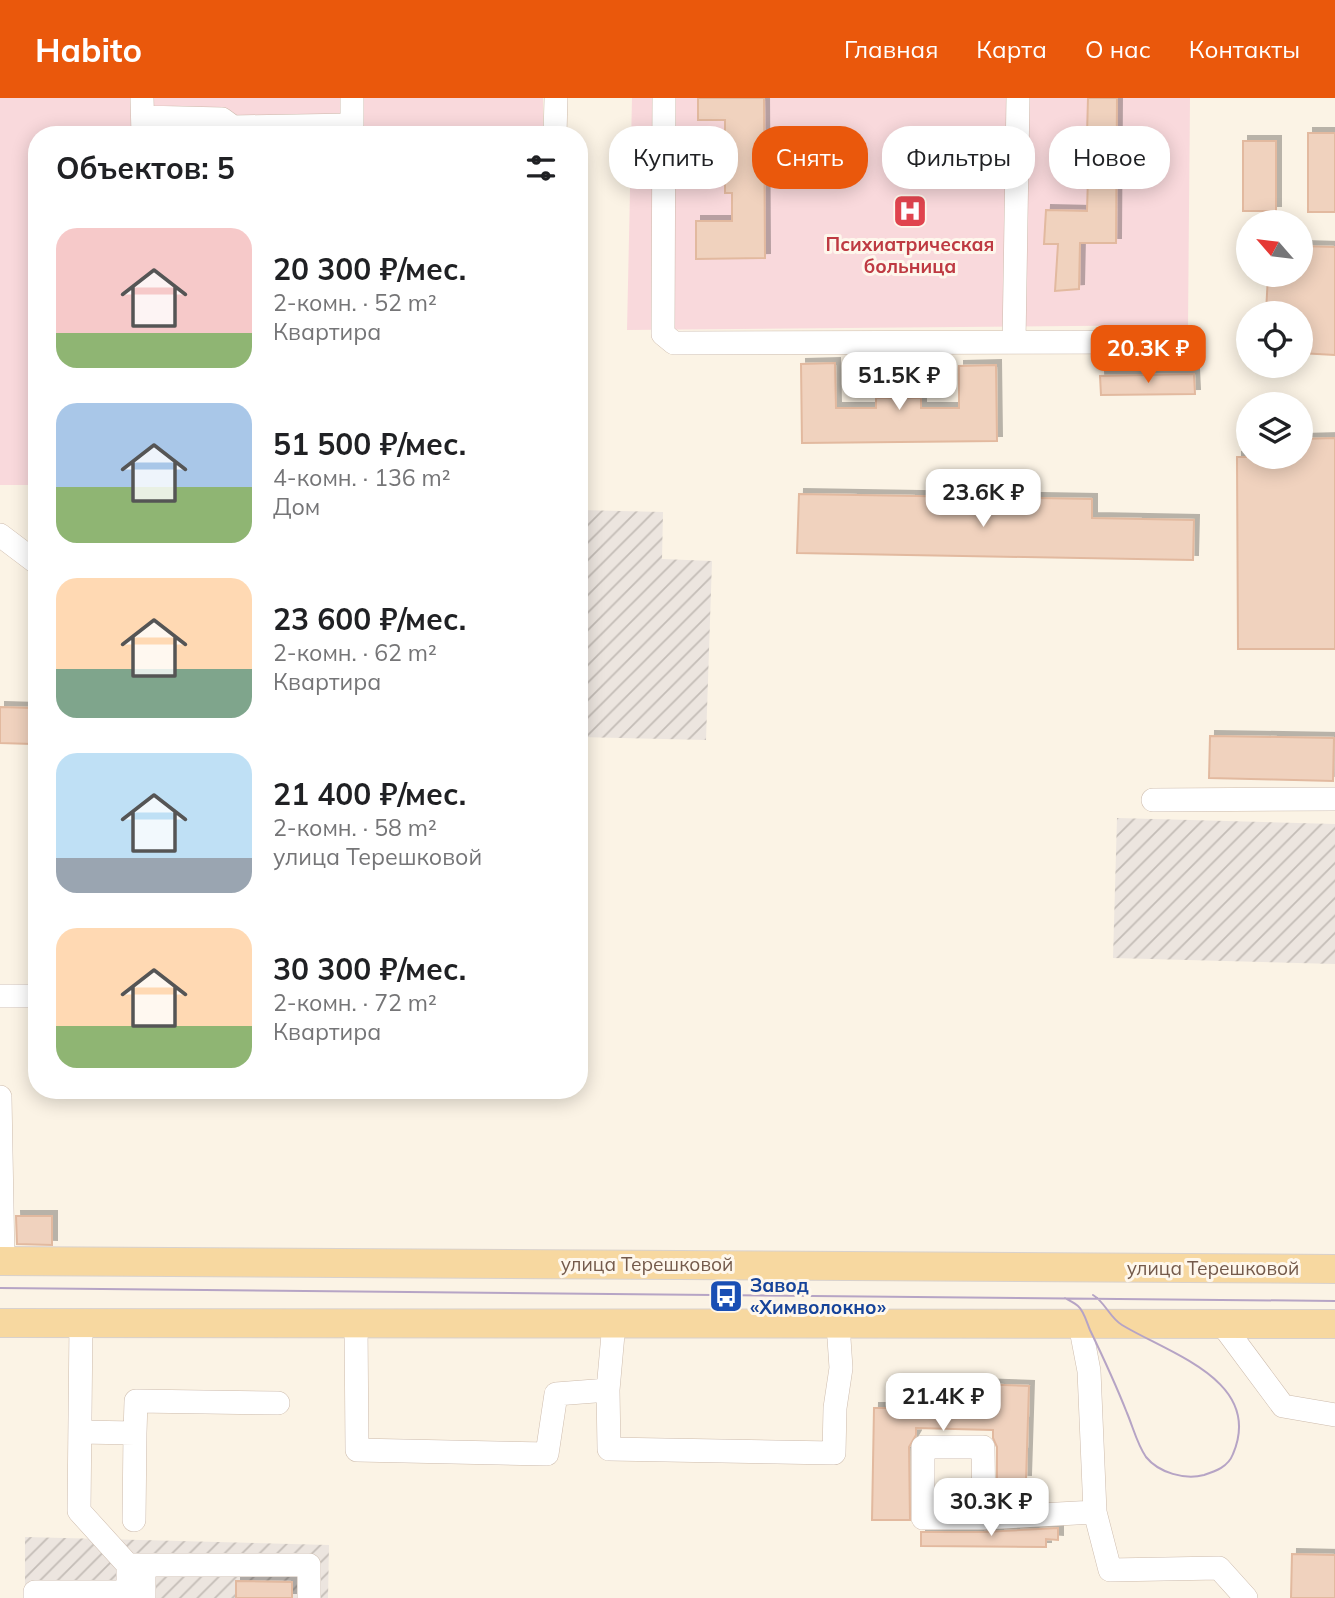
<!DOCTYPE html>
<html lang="ru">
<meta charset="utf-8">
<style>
body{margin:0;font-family:Mulish,sans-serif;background:#f2f2f2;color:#202124;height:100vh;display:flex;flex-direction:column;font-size:26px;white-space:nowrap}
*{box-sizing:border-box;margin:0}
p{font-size:23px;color:#757577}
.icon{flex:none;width:38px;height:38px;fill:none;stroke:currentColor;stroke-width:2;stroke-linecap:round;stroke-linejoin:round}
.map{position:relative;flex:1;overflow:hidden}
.panel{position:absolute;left:28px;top:28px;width:560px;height:973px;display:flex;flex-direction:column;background:#fff;border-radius:28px;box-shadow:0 4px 18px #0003}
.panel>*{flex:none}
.top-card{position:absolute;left:609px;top:28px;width:620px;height:63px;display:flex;gap:14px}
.needle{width:46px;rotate:298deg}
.fabs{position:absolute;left:1236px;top:112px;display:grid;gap:14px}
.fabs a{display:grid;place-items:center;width:77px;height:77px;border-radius:50%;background:#fff;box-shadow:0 4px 18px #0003;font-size:35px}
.price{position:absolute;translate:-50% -60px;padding:0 16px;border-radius:14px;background:#fff;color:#222;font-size:23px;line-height:46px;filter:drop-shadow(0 2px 4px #0008)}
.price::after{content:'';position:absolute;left:50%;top:42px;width:21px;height:16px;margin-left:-10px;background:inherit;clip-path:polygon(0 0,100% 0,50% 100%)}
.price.selected{background:#ea580c;color:#fff}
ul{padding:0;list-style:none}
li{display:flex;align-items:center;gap:21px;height:175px;padding:0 28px}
li span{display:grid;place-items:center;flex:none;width:196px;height:140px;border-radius:21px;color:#555}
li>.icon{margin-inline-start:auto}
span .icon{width:84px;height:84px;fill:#fffc;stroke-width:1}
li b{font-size:30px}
h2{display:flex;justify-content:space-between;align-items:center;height:84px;padding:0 28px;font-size:30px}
.chip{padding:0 24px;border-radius:28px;background:#fff;box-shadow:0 4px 18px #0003;font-size:24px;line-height:63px}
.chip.selected{background:#ea580c;color:#fff}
header{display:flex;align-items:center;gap:42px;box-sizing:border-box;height:98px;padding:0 35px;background:#ea580c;color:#fff}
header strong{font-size:33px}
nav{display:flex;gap:38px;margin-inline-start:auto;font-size:24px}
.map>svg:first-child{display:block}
</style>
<header>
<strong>Habito</strong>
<nav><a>Главная</a><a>Карта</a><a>О нас</a><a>Контакты</a></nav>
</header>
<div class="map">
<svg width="1335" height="1500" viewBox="0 0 1335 1500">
<defs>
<pattern id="industrial-furrows" width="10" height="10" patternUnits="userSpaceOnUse" patternTransform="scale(1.75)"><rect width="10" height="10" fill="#ece5df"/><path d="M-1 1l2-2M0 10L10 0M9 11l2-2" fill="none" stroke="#c4bdb7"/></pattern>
<filter id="shadow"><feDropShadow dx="5" dy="-5" stdDeviation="0" flood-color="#0004"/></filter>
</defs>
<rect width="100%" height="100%" fill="#fbf3e5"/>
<!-- industrial -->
<path fill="url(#industrial-furrows)" d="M579,412L663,414L662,461L712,463L706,642L579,639Z
M1117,720L1335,726V866L1113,860Z
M25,1439L329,1447L328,1500H25Z"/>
<!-- medical -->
<path fill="#f9d9dc" d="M0,0H543V37H37V387H0Z
M632,0H1190L1188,227L627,232Z"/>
<!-- building -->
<path fill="#f0d2be" stroke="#e2b99f" stroke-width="2" filter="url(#shadow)" d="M698,0H764L765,160L696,161V123H732V95H725V22H698Z
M1088,0H1117L1116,145H1080L1079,191L1055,193L1058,146H1044L1046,112L1087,113L1088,79L1077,78L1076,60L1078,37H1087Z
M1308,35H1335V114H1308Z
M1243,43H1276V113H1243Z
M1300,148L1335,149V257L1300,255V215H1266L1268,177H1300Z
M835,265L836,310H876V300H921V310H959V268L996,267L997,343L802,345L801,266Z
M1194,276L1195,296L1101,297L1100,278Z
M1335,340V551H1238L1237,359H1300V341Z
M799,396L1092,401V420L1194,422L1193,462L797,455Z
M0,609L32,610V646L0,645Z
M1210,638L1334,640L1333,683L1209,680Z
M16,1118H52V1147L17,1146Z
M888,1283L1029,1288L1026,1382L997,1381V1349L993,1340V1332L916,1330V1337L909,1349L910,1422H872L874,1310H888Z
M1058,1430V1442L1046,1441V1449L921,1448V1434H984Z
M1292,1456L1335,1457V1500H1291Z
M236,1483L292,1484V1500H236Z"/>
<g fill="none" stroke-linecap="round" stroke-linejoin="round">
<!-- minor casing -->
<g stroke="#cdbbac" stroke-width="24">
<path id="minor" d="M142,0L143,37
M664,0L663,236L674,245L1178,244
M143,19L222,21L233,29L236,37
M233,29L352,27V0
M555,37L556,0
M1014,244L1018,0
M0,437L37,465
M1153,702L1335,701
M0,898H37
M0,999L3,1163
M356,1225L357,1352L547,1356L556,1296L608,1292L614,1225
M1080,1226L1089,1273L1095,1414L1110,1472L1219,1470L1246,1500
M1222,1226L1283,1308L1335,1317
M608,1292L609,1351L834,1355L835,1310L841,1270L838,1226
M80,1334L135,1335L136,1303L278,1305
M984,1420L983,1349H923V1420H984L1095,1414
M134,1422L135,1335
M128,1467H309V1500
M35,1500V1494H128V1467L79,1413L81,1225
M144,1500V1467"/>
</g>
<!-- major casing -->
<g stroke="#d8d1cd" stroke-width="30">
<path id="major" d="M0,1163L1335,1171
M0,1225L1335,1226"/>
</g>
<!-- minor -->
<use href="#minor" stroke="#fff" stroke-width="23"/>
<!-- major -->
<use href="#major" stroke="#f7d8a0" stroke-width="28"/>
<!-- tram -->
<path stroke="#b6a4c5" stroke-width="2" d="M0,1190L1335,1203
M1065,1200C1068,1202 1075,1205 1078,1208C1084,1213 1087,1225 1090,1232C1103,1259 1116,1287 1127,1315C1133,1329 1137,1346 1146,1359C1159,1375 1185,1382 1204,1377C1216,1373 1228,1369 1233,1356C1264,1283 1170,1256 1122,1227C1110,1220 1105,1204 1093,1197"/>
</g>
<!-- icons -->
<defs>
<g id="hospital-square" transform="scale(1.75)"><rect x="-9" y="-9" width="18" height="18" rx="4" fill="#e0444e" stroke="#fef7ec"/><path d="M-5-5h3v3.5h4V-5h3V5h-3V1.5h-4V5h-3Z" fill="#fff"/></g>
<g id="bus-square" transform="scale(1.75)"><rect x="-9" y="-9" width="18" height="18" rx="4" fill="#1a4fb4" stroke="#fef7ec"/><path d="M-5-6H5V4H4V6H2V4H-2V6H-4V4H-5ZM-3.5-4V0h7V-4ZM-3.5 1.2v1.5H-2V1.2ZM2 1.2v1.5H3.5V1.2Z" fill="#fff"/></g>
</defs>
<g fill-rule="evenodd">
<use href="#hospital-square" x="910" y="113"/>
<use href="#bus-square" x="726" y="1198"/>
</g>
<g text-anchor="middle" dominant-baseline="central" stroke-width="6" stroke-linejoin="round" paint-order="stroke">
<!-- health labels -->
<g font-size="19" font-weight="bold" fill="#be3a42" stroke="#fef7ec">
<text x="910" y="146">Психиатрическая<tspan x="910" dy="22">больница</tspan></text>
</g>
<!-- street labels -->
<g font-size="19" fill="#745a4b" stroke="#fef7ec">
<text x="647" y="1166">улица Терешковой</text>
<text x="1213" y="1170">улица Терешковой</text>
</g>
<!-- transit labels -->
<g font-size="19" font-weight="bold" fill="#164399" stroke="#fef7ec" text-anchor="start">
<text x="750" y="1187">Завод<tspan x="750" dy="22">«Химволокно»</tspan></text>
</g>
</g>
</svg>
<div class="fabs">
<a><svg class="needle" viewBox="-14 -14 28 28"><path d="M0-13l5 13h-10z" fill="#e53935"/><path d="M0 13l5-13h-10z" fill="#757577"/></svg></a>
<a><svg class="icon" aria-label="locate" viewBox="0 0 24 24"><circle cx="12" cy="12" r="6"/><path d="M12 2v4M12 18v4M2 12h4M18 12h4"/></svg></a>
<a><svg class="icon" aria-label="layers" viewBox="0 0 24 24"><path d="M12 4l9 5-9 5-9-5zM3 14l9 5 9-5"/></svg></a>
</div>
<b class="price selected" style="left:1148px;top:287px">20.3K ₽</b>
<b class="price" style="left:899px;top:314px">51.5K ₽</b>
<b class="price" style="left:983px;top:431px">23.6K ₽</b>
<b class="price" style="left:943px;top:1335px">21.4K ₽</b>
<b class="price" style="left:991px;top:1440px">30.3K ₽</b>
<div class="top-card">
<a class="chip">Купить</a>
<a class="chip selected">Снять</a>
<a class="chip">Фильтры</a>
<a class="chip">Новое</a>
</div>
<section class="panel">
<h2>Объектов: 5<svg class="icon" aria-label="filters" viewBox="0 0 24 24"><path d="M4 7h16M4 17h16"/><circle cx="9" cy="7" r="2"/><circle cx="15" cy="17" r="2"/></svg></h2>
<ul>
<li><span style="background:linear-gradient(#f6c9c9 75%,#8fb573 0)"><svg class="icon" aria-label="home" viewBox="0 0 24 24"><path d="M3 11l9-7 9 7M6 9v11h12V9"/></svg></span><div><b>20 300 ₽/мес.</b><p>2-комн. · 52 m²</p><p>Квартира</p></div></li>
<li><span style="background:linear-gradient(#a9c7e8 60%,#8fb573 0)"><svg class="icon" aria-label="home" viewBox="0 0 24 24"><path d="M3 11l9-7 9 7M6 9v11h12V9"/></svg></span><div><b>51 500 ₽/мес.</b><p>4-комн. · 136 m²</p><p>Дом</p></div></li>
<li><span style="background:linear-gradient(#ffd9b3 65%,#7fa58c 0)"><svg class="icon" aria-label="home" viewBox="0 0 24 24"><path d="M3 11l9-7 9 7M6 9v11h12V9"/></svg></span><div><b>23 600 ₽/мес.</b><p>2-комн. · 62 m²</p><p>Квартира</p></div></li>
<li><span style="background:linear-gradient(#bfe0f5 75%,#9aa5b1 0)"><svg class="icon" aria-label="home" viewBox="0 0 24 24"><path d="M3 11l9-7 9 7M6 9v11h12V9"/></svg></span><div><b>21 400 ₽/мес.</b><p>2-комн. · 58 m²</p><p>улица Терешковой</p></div></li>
<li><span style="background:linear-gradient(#ffd9b3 70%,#8fb573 0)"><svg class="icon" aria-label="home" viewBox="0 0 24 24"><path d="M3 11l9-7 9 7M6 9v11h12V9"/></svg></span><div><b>30 300 ₽/мес.</b><p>2-комн. · 72 m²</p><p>Квартира</p></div></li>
</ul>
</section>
</div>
